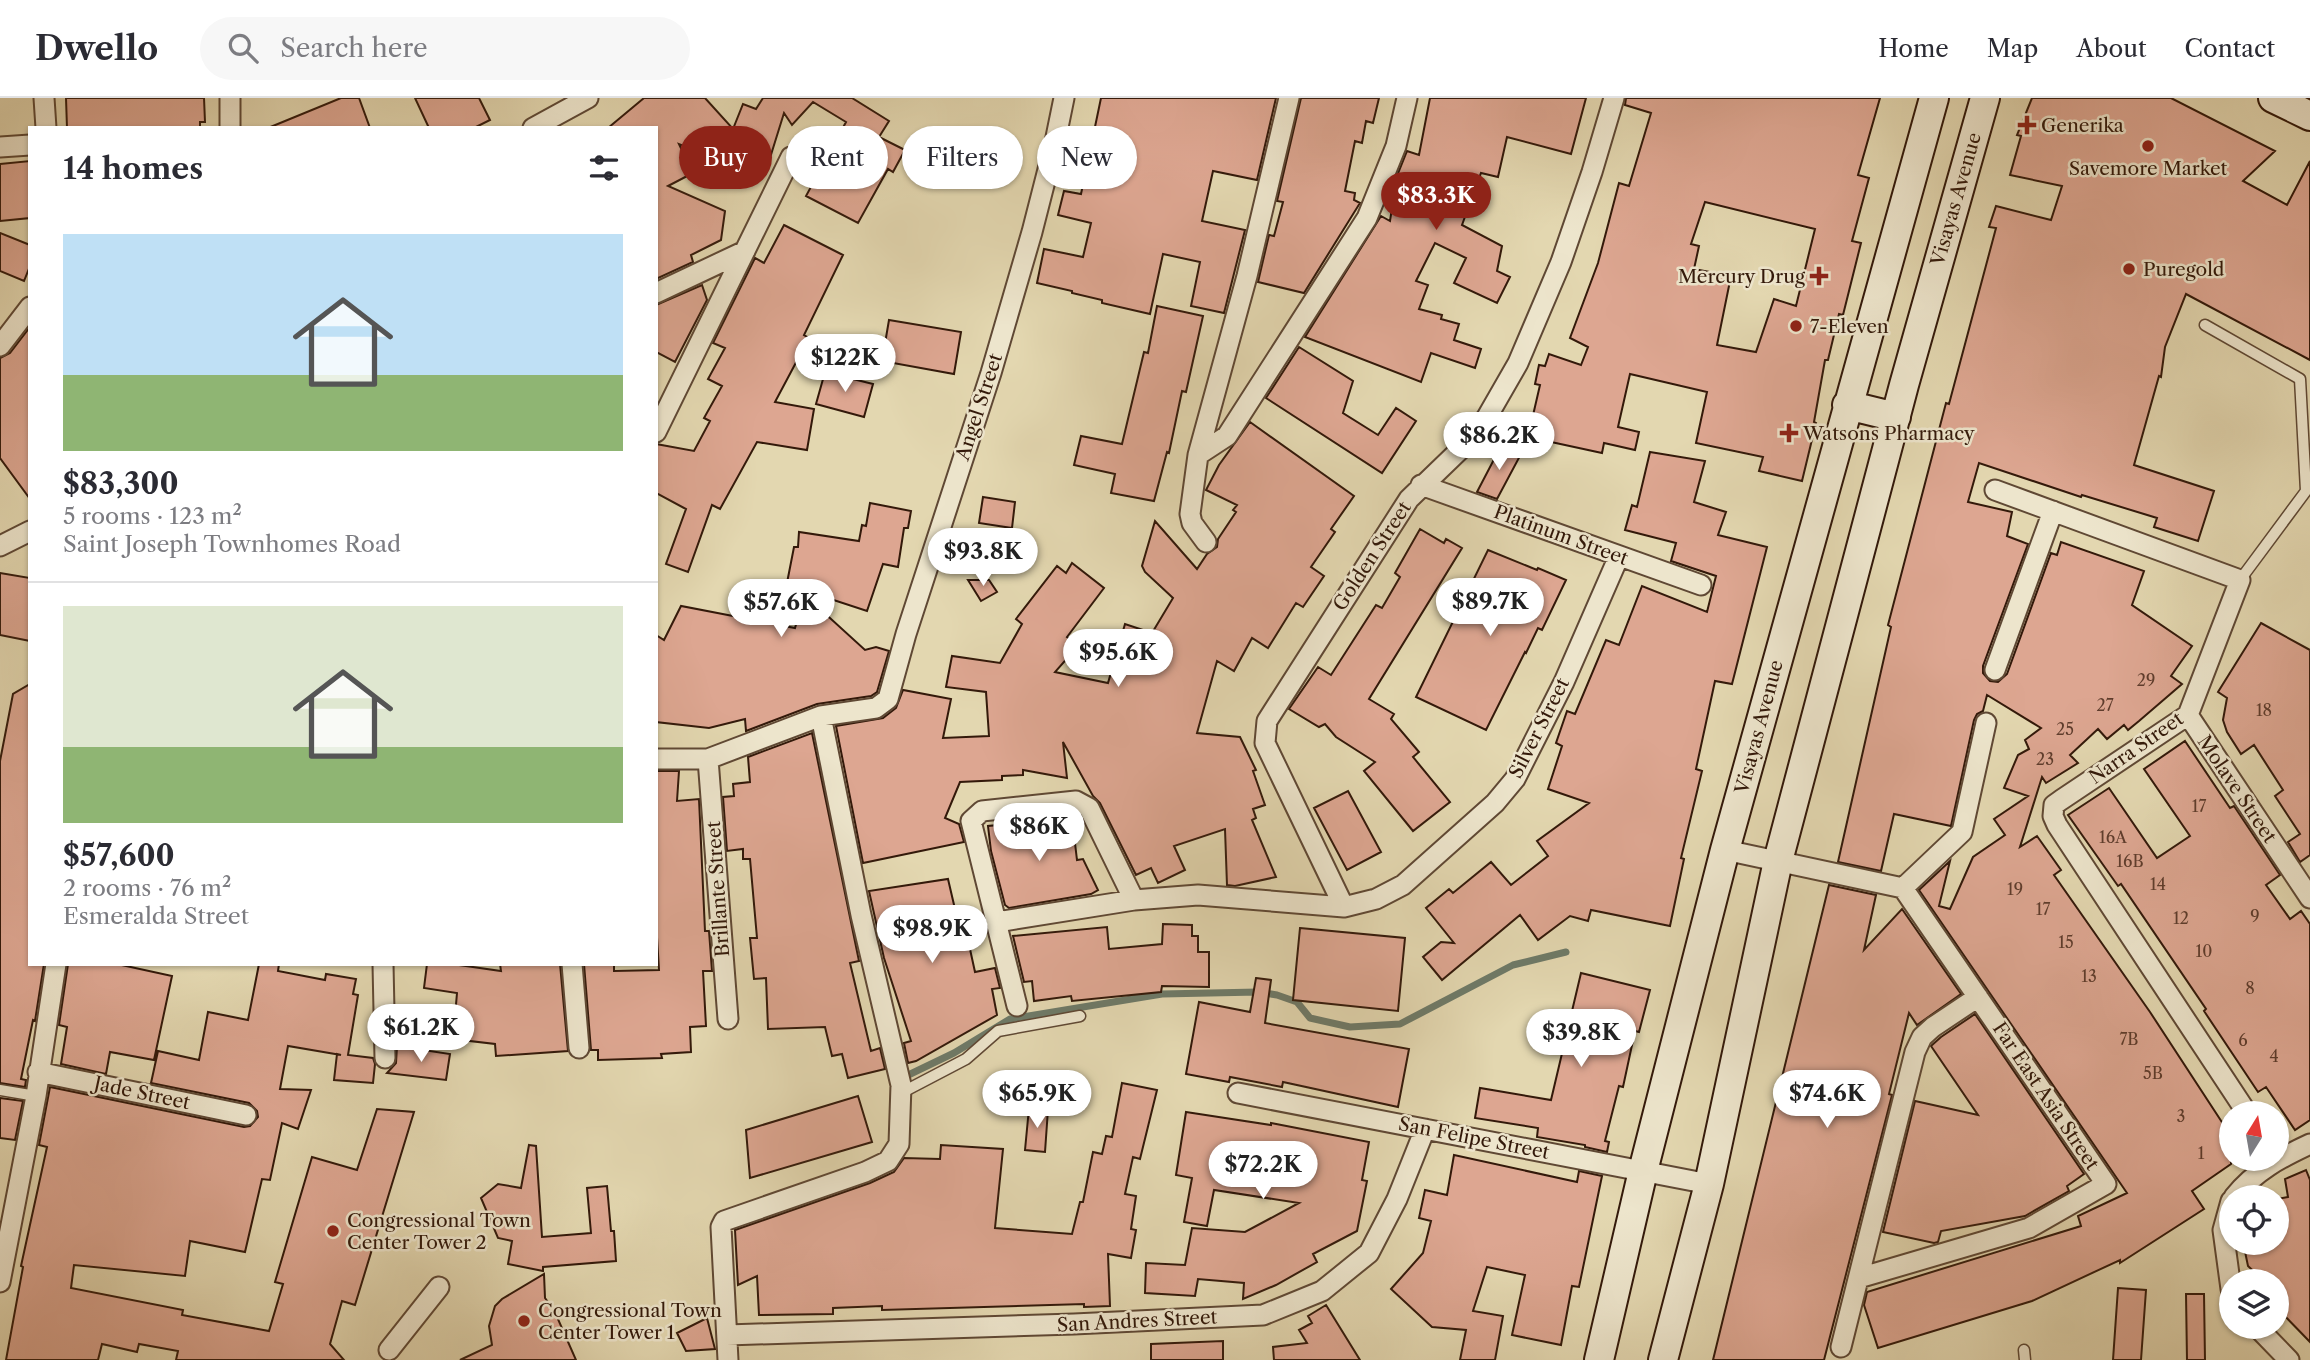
<!DOCTYPE html>
<meta charset="utf-8">
<style>
body{margin:0;font-family:"Libre Caslon Text",serif;background:#f7f7f7;color:#2b2b33;height:100vh;display:flex;flex-direction:column;font-size:26px;white-space:nowrap}
*{box-sizing:border-box;margin:0}
p{font-size:23px;color:#7c7c81}
.icon{flex:none;width:38px;height:38px;fill:none;stroke:currentColor;stroke-width:2;stroke-linecap:round;stroke-linejoin:round}
.map{position:relative;flex:1;overflow:hidden}
.details{position:absolute;left:28px;top:28px;width:630px;height:840px;display:flex;flex-direction:column;background:#fff;border-radius:0px;box-shadow:0 2px 5px #0004}
.details>*{flex:none}
.guide{position:absolute;left:679px;top:28px;width:665px;height:63px;display:flex;gap:14px}
.needle{width:46px;rotate:11deg}
.buttons{position:absolute;left:2219px;top:1003px;display:grid;gap:14px}
.buttons a{display:grid;place-items:center;width:70px;height:70px;border-radius:50%;background:#fff;box-shadow:0 2px 5px #0004;font-size:35px}
.price{position:absolute;translate:-50% -60px;padding:0 16px;border-radius:24px;background:#fff;color:#222;font-size:23px;line-height:46px;filter:drop-shadow(0 2px 4px #0008)}
.price::after{content:'';position:absolute;left:50%;top:42px;width:21px;height:16px;margin-left:-10px;background:inherit;clip-path:polygon(0 0,100% 0,50% 100%)}
.price.current{background:#8f2418;color:#fff}
ul{padding:0;list-style:none}
li{display:grid;align-content:center;gap:14px;height:371px;padding:0 35px}
li+li{border-top:2px solid #e1e1e2}
li span{display:grid;place-items:center;height:217px;border-radius:0px;color:#555}
li>.icon{margin-inline-start:auto}
span .icon{width:126px;height:126px;fill:#fffc;stroke-width:1}
li b{font-size:30px}
h2{display:flex;justify-content:space-between;align-items:center;height:84px;padding:0 35px;font-size:30px}
.chip{padding:0 24px;border-radius:32px;background:#fff;box-shadow:0 2px 5px #0004;font-size:24px;line-height:63px}
.chip.current{background:#8f2418;color:#fff}
header{display:flex;align-items:center;gap:42px;box-sizing:border-box;height:98px;padding:0 35px;background:#fff;border-bottom:2px solid #e1e1e2}
header strong{font-size:33px}
nav{display:flex;gap:38px;margin-inline-start:auto;font-size:24px}
.search{width:490px;height:63px;background:#f7f7f7;display:flex;align-items:center;gap:18px;box-sizing:border-box;padding:0 24px;border-radius:38px;color:#7c7c81;font-size:26px}
.map>svg:first-child{display:block}
</style>
<header>
<strong>Dwello</strong>
<div class="search"><svg class="icon" aria-label="search" viewBox="0 0 24 24"><circle cx="10" cy="10" r="6"/><path d="M15 15l6 6"/></svg>Search here</div>
<nav><a>Home</a><a>Map</a><a>About</a><a>Contact</a></nav>
</header>
<div class="map">
<svg width="2310" height="1262" viewBox="0 0 2310 1262">
<rect width="100%" height="100%" fill="#e3d7b0"/>
<filter id="stains"><feTurbulence type="fractalNoise" baseFrequency=".00286" numOctaves="4"/><feColorMatrix values="0 0 0 0 .2 0 0 0 0 .09 0 0 0 0 .02 0 0 0 .5 -.17"/></filter>
<radialGradient id="worn" r=".72"><stop offset=".6" stop-color="#630" stop-opacity="0"/><stop offset="1" stop-color="#630" stop-opacity=".3"/></radialGradient>
<g fill="none" stroke-linecap="round" stroke-linejoin="round">
<!-- stream -->
<path stroke="#6e7a68" stroke-width="7" d="M900,981L954,955L1010,921L1162,896L1258,894L1277,897L1297,904L1310,920L1350,929L1400,926L1513,867L1566,854"/>
</g>
<!-- building -->
<path fill="#dda691" stroke="#33190a" stroke-width="2" fill-rule="evenodd" d="M66,0H204L205,24H200V30H67Z
M341,0H359L370,30H268Z
M415,0H479L490,22L474,30H429Z
M644,0H705L733,31L743,6L756,11L763,0H852L889,23L879,39L905,52L893,74L888,71L858,125L806,98L846,24L813,4L792,27L784,15L765,76L746,70L745,72L679,46L693,75L668,88L725,113L721,142L691,157L693,164L656,181V30H608Z
M1101,0H1276L1257,82L1213,73L1202,123L1245,132L1224,215L1191,208L1200,164L1163,156L1150,216L1102,205V202L1072,195V193L1037,185L1044,151L1083,159L1091,125L1058,117L1064,93L1081,96Z
M1301,0H1379L1373,25L1366,23L1362,45L1355,43L1345,93L1355,95L1354,102L1360,105L1304,195L1258,184L1269,137L1274,138L1283,104L1277,103Z
M1430,0H1586L1571,56L1507,39L1498,79L1481,75L1462,127L1502,148L1497,173L1510,179L1497,205L1454,185L1466,160L1435,145L1416,183L1428,187L1419,211L1442,217L1441,221L1459,226L1454,242L1481,251L1475,270L1431,255L1421,284L1305,239L1381,118L1390,123L1397,78L1407,53L1419,57Z
M1626,0H1880L1858,77L1869,80L1852,143L1861,145L1843,217L1839,216L1828,262H1825L1814,324L1816,325L1802,383L1759,373L1763,359L1696,345L1707,294L1630,276L1618,329L1639,334L1635,352L1604,345L1602,355L1528,339L1540,287L1535,286L1539,267L1545,268L1549,256L1581,267L1588,249L1570,240L1598,165L1619,85L1629,88L1651,15L1625,7ZM1705,104L1815,131L1796,208L1774,201L1756,254L1717,247L1731,178L1694,171L1699,148L1691,146Z
M2032,0H2171L2275,53L2243,83L2287,107L2310,63V262L2186,196L2165,249L2161,279L2159,278L2134,367L2214,393L2198,443L2154,429L2157,420L2082,397L2081,399L1979,365L1968,404L2012,414L2007,438L2028,446L1983,568V575L1990,583L1998,584L2007,576L2051,455L2057,457L2061,444L2144,473L2132,507L2192,548L2171,578L2182,586L2139,623L2128,632L2124,627L2107,641L2098,631L2070,657L2078,665L2046,685L2042,679L2020,749L2037,738L2061,772L2054,777L2150,914L2231,1038V1066L2192,1093L2204,1111L2120,1165V1162L2032,1203L1878,1250L1864,1207L1867,1194L2081,1128L2078,1118L2127,1095L1919,792L1950,763L1939,808L1950,811L1973,759L2005,737L1994,721L2028,698L2004,690L2018,657L2029,651L2025,642L2041,630L1987,597L1983,613L1977,616L1974,622L1951,728L1894,716L1881,773L1838,764L1891,529L1888,527L1946,305L1949,306L1996,130L1989,129L1996,108L2051,122L2062,88L2010,77L2021,38L2017,37Z
M30,63V120L0,123V66Z
M784,127L843,157L804,237L809,240L775,304L814,311L807,352L757,344L720,411L712,407L688,474L666,466L686,411L656,395V346L694,353L710,323L704,320L722,288L708,281L725,250L713,245L755,160L764,165Z
M0,135L30,147V168L24,183L0,173Z
M702,187L707,202L675,264L656,254V207Z
M1157,208L1203,218L1186,294L1182,293L1169,355L1167,354L1154,403L1111,395L1115,376L1074,367L1081,338L1122,346L1144,254L1148,255Z
M889,222L961,234L954,276L882,263Z
M30,229V401L0,360V260L10,255Z
M1299,249L1353,283L1343,315L1378,337L1396,310L1416,323L1382,375L1266,300Z
M825,274L873,286L864,319L816,306Z
M1250,324L1354,398L1331,431L1335,434L1311,469L1324,478L1303,509L1296,505L1268,550L1252,540L1234,573L1217,563L1197,635L1240,639L1256,672L1253,673L1265,707L1253,711L1256,720L1252,722L1276,779L1235,788L1227,787L1225,731L1174,748L1185,772L1158,785L1151,770L1136,777L1100,705L1093,698L1063,644L1067,680L1023,672V677L1002,678V682L960,684L945,720L959,726L964,744L863,765L836,628L883,620L896,610L903,592L951,601L943,640L989,638L986,594L946,589L952,558L1000,565L1022,526L1016,521L1057,468L1066,475L1072,465L1104,490L1067,539L1078,548L1055,574L1108,585L1125,526L1152,535L1173,500L1145,474L1142,468L1155,423L1197,471L1207,456L1217,449L1218,441L1236,414L1233,412L1237,407L1206,392L1219,367Z
M1502,346L1521,356L1497,401L1477,394Z
M1650,354L1705,363L1694,404L1726,414L1718,437L1767,449L1732,586L1715,583L1696,671L1702,673L1681,760L1684,761L1670,828L1591,812L1588,823L1570,818L1538,842L1520,817L1442,882L1423,859L1441,844L1454,845L1426,810L1449,791L1453,795L1491,764L1511,787L1548,758L1537,743L1589,705L1548,691L1562,648L1556,645L1567,613L1575,616L1606,542L1619,547L1642,488L1707,514L1716,478L1671,463L1676,445L1625,432L1632,407L1637,409Z
M983,399L1015,404L1012,430L979,425Z
M870,405L911,413L908,430H904L898,469L883,466L867,513L797,490L865,552L876,549L889,553L877,594L871,598L817,606L746,633L745,621L709,630L656,624V537L664,542L681,508L795,530L799,516L777,508L780,489L786,490L794,449H798L799,434L859,443L862,427L866,428Z
M1420,431L1444,445L1446,441L1462,450L1369,601L1394,616L1391,621L1419,654L1413,659L1450,704L1413,733L1364,673L1375,664L1336,639L1325,626L1319,629L1289,611L1318,569L1331,577L1376,507L1382,510L1400,479L1395,475Z
M1488,452L1537,472L1538,470L1566,482L1542,532L1538,530L1526,555L1525,554L1486,632L1416,599Z
M0,475L30,480V543L0,537Z
M968,482H989L997,494L981,503Z
M2261,525L2310,552V757L2300,764L2288,744L2300,736L2275,698L2283,692L2254,647L2241,656L2227,634L2223,622L2227,600L2218,594Z
M30,586V866H44L35,923L33,922L21,981L26,982L25,989L0,985V663L13,596Z
M812,635L859,863L850,865L871,953L880,950L885,971L848,980L842,956L832,958L825,929L768,931L766,880L754,881L750,840H757L750,761H743V751L727,753L723,699L734,698L733,686L750,684L748,659Z
M2185,643L2230,710L2234,708L2280,777L2266,787L2290,821L2301,813L2310,826V1022L2295,1032L2266,989L2258,994L2204,913L2206,911L2121,786L2118,788L2068,717L2109,690L2157,760L2190,738L2144,671Z
M656,673H679L677,703L699,701L705,833H709L712,873H703L706,928L690,929L691,954L661,956L662,960L598,962V952H591L584,866H614V873L659,872L656,823Z
M1348,693L1381,754L1347,772L1314,710Z
M1072,720L1077,762L1083,761L1098,792L1091,796L1009,810L1005,807L991,753L988,728Z
M948,781L955,811L961,810L975,874L995,870L1000,890L992,891L997,917L916,963L908,965L904,945L911,943L884,860L869,793Z
M1829,787L1876,797L1864,852L1902,811L1961,896L1917,927L1909,915L1889,996L1892,997L1824,1262H1713Z
M1163,826L1192,827V838H1198V854H1209V889L1162,888L1161,894L1072,903L1071,898L1034,903L1032,883L1024,884L1013,838L1107,829L1109,851L1162,846Z
M1300,830L1405,840L1398,913L1293,902Z
M68,866H117L172,878L154,962L110,954L106,976L61,966L67,929L59,927Z
M259,866H279L278,873L325,882L326,876L356,881L353,896L358,897L348,957L373,960L375,966L373,985L334,982L337,956L341,957L288,948L280,991L311,992L298,1031L282,1025L270,1082L262,1081L245,1154L190,1143L185,1178L74,1167L71,1190L183,1212L182,1217L269,1233L283,1186L275,1184L312,1059L357,1072L377,1011L414,1014L355,1207L342,1203L330,1246L344,1262H176L178,1253L139,1246L137,1254L102,1246L98,1262H6L23,1169L21,1168L47,1049L39,1047L50,989L244,1029L250,1028L258,1019L257,1013L249,1005L151,985L158,953L199,962L208,914L248,922Z
M427,866H452L501,873L500,866H560L568,953L496,958L495,946L453,941L457,895L424,890Z
M1581,875L1650,892L1639,934L1635,933L1623,989L1619,988L1605,1043L1609,1044L1607,1054L1585,1049V1047L1537,1039L1538,1030L1475,1020L1480,990L1551,1002Z
M1256,880L1271,882L1265,925L1409,951L1398,1009L1283,984L1282,989L1230,979L1229,984L1186,976L1199,904L1250,914Z
M1975,916L2084,1076L2067,1088L2069,1093L2025,1118L1941,1133L1938,1144L1934,1145L1883,1134L1915,1003L1978,1017L1931,948L1941,939Z
M397,948L450,956L446,982L387,975L396,965Z
M1122,985L1157,992L1140,1061L1133,1059L1125,1096L1136,1098L1131,1131L1136,1132L1131,1160L1108,1156L1110,1208L1084,1209V1206L882,1212V1208L833,1210V1216L759,1217L757,1178L738,1187L735,1132L870,1085L894,1074L904,1060L940,1061L941,1047L1003,1051L995,1130L1072,1136L1080,1104H1083L1093,1054L1102,1056L1106,1038L1112,1039Z
M858,998L872,1044L750,1080L746,1032Z
M0,1000L23,1003L15,1042L0,1040Z
M1029,1010L1048,1011L1045,1054L1025,1052Z
M1186,1014L1271,1027V1025L1369,1044L1362,1082L1367,1083L1357,1133L1313,1156L1317,1164L1276,1187L1243,1201L1244,1185L1198,1181L1195,1198L1145,1195L1146,1165L1185,1167L1192,1130L1245,1134L1299,1105L1214,1092L1207,1128L1184,1124L1192,1080L1176,1077Z
M529,1047L536,1048L542,1139L591,1135L587,1090L607,1088L611,1133H614L616,1163L543,1169V1173L508,1166L512,1143L498,1140L481,1100L498,1086L521,1090Z
M1454,1057L1577,1084L1579,1073L1602,1078L1579,1189L1572,1188L1561,1247L1512,1237L1525,1177L1487,1169L1473,1213L1503,1218L1495,1262H1460L1466,1232L1432,1229L1391,1191L1423,1155L1431,1123L1419,1120L1425,1092L1447,1097Z
M2306,1072L2310,1082V1244L2277,1210V1183H2264L2248,1168L2243,1144H2277V1101L2288,1099L2285,1081Z
M544,1176L545,1200L554,1212L576,1262H460L492,1247L489,1228L495,1208L502,1201Z
M2118,1190L2146,1192L2141,1262H2113Z
M2186,1196H2204L2205,1262H2187Z
M1326,1207L1360,1262H1274L1273,1249L1307,1245L1299,1232L1312,1225L1308,1218Z
M707,1220L715,1251L686,1253L677,1235Z
M1223,1243V1262H1151V1246Z"/>
<g fill="none" stroke-linecap="round" stroke-linejoin="round">
<!-- service casing -->
<g stroke="#5f4834" stroke-width="13">
<path id="service" d="M2205,227L2300,281L2306,393L2240,482
M0,992L36,998
M901,995L966,961L998,933L1080,918
M2024,1252L2025,1262"/>
</g>
<!-- minor casing -->
<g stroke="#5f4834" stroke-width="23">
<path id="minor" d="M44,0L46,30
M230,0V30
M533,30L588,0
M0,49L30,47
M656,195L745,153
M0,248L30,209
M656,334L791,59
M1198,357L1227,338L1367,120L1396,48L1407,0
M1421,387L1701,487
M1995,392L2240,482L2188,617L2061,702L2054,707L2053,718L2057,727L2247,1015
M1206,444L1192,425L1190,416L1198,357L1247,178L1289,0
M0,448L30,433
M1995,572L2053,413
M2188,617L2310,800
M656,661H708L821,618L876,610L888,601L906,536L991,275L1032,134L1055,44L1064,0
M708,661L728,921
M1725,752L1903,790L2106,1086L2029,1130L1859,1180
M1903,790L1962,734L1986,625
M1344,809L1265,645L1267,623L1409,401L1466,346L1487,319L1518,265L1561,164L1592,74L1614,0
M997,824L1134,802L1198,797L1344,809L1376,801L1403,787L1495,705L1515,681L1564,584L1619,458
M383,866L385,960
M572,866L579,950
M1017,908L971,723L982,713L1076,703L1089,710L1134,802
M38,974L246,1017
M1238,995L1709,1086
M2234,1099C2255,1073 2280,1060 2310,1046
M2231,1103L2223,1132L2231,1191
M0,1184L36,998L56,866
M2256,1228L2289,1262
M727,1237L1074,1226L1263,1217L1322,1193L1369,1155L1397,1101L1425,1031
M1841,1249L1915,954L1922,939L1933,929L1978,899
M389,1252L439,1189
M728,1262L721,1129L724,1123L865,1074L888,1063L899,1046L901,987L861,817L821,618"/>
</g>
<!-- secondary casing -->
<g stroke="#33190a" stroke-width="32">
<path id="secondary" d="M2273,0L2310,18
M1847,307L1896,319
M1599,1262L1643,1073L1725,752L1934,0
M1663,1262L1709,1086L1778,763L1904,287L1985,0"/>
</g>
<!-- service -->
<use href="#service" stroke="#ede5cc" stroke-width="10"/>
<!-- minor -->
<use href="#minor" stroke="#ede5cc" stroke-width="19"/>
<!-- secondary -->
<use href="#secondary" stroke="#ede5cc" stroke-width="28"/>
</g>
<!-- markers -->
<g fill="#8f2418" stroke="#ede5cc" stroke-width="2.5">
<path d="M2023.5 16.5h7v7h7v7h-7v7h-7v-7h-7v-7h7z"/>
<circle cx="2148" cy="48" r="7"/>
<circle cx="2129" cy="171" r="7"/>
<path d="M1815.5 167.5h7v7h7v7h-7v7h-7v-7h-7v-7h7z"/>
<circle cx="1796" cy="228" r="7"/>
<path d="M1785.5 324.5h7v7h7v7h-7v7h-7v-7h-7v-7h7z"/>
<circle cx="333" cy="1133" r="7"/>
<circle cx="524" cy="1223" r="7"/>
</g>
<g text-anchor="middle" dominant-baseline="central" stroke-width="5" stroke-linejoin="round" paint-order="stroke">
<!-- number labels -->
<g font-size="16" fill="#5e3c2c">
<text x="2146" y="582">29</text>
<text x="2105" y="607">27</text>
<text x="2264" y="612">18</text>
<text x="2065" y="631">25</text>
<text x="2045" y="661">23</text>
<text x="2199" y="708">17</text>
<text x="2113" y="739">16A</text>
<text x="2130" y="763">16B</text>
<text x="2158" y="786">14</text>
<text x="2015" y="791">19</text>
<text x="2043" y="811">17</text>
<text x="2255" y="818">9</text>
<text x="2181" y="820">12</text>
<text x="2066" y="844">15</text>
<text x="2204" y="853">10</text>
<text x="2089" y="878">13</text>
<text x="2250" y="890">8</text>
<text x="2129" y="941">7B</text>
<text x="2243" y="942">6</text>
<text x="2274" y="958">4</text>
<text x="2153" y="975">5B</text>
<text x="2181" y="1018">3</text>
<text x="2201" y="1055">1</text>
</g>
<!-- poi labels -->
<g font-size="19" fill="#33190a" stroke="#ede5cc" text-anchor="start">
<text x="2041" y="27">Generika</text>
<text x="2148" y="70" text-anchor="middle">Savemore Market</text>
<text x="2143" y="171">Puregold</text>
<text x="1805" y="178" text-anchor="end">Mercury Drug</text>
<text x="1810" y="228">7-Eleven</text>
<text x="1803" y="335">Watsons Pharmacy</text>
<text x="347" y="1122">Congressional Town<tspan x="347" dy="22">Center Tower 2</tspan></text>
<text x="538" y="1212">Congressional Town<tspan x="538" dy="22">Center Tower 1</tspan></text>
</g>
<!-- street labels -->
<g font-size="19" fill="#33190a" stroke="#ede5cc">
<text transform="translate(1956 101) rotate(-74)">Visayas Avenue</text>
<text transform="translate(979 309) rotate(-72)">Angel Street</text>
<text transform="translate(1561 437) rotate(20)">Platinum Street</text>
<text transform="translate(1372 458) rotate(-57)">Golden Street</text>
<text transform="translate(1759 629) rotate(-75)">Visayas Avenue</text>
<text transform="translate(1539 630) rotate(-63)">Silver Street</text>
<text transform="translate(2136 650) rotate(-35)">Narra Street</text>
<text transform="translate(2237 691) rotate(56)">Molave Street</text>
<text transform="translate(718 791) rotate(-94)">Brillante Street</text>
<text transform="translate(142 995) rotate(12)">Jade Street</text>
<text transform="translate(2046 998) rotate(56)">Far East Asia Street</text>
<text transform="translate(1474 1040) rotate(11)">San Felipe Street</text>
<text transform="translate(1137 1223) rotate(-3)">San Andres Street</text>
</g>
</g>
<rect width="100%" height="100%" filter="url(#stains)"/>
<rect width="100%" height="100%" fill="url(#worn)"/>
</svg>
<div class="buttons">
<a><svg class="needle" viewBox="-14 -14 28 28"><path d="M0-13l5 13h-10z" fill="#e53935"/><path d="M0 13l5-13h-10z" fill="#7c7c81"/></svg></a>
<a><svg class="icon" aria-label="locate" viewBox="0 0 24 24"><circle cx="12" cy="12" r="6"/><path d="M12 2v4M12 18v4M2 12h4M18 12h4"/></svg></a>
<a><svg class="icon" aria-label="layers" viewBox="0 0 24 24"><path d="M12 4l9 5-9 5-9-5zM3 14l9 5 9-5"/></svg></a>
</div>
<b class="price current" style="left:1436px;top:134px">$83.3K</b>
<b class="price" style="left:845px;top:296px">$122K</b>
<b class="price" style="left:1499px;top:374px">$86.2K</b>
<b class="price" style="left:983px;top:490px">$93.8K</b>
<b class="price" style="left:1490px;top:540px">$89.7K</b>
<b class="price" style="left:781px;top:541px">$57.6K</b>
<b class="price" style="left:1118px;top:591px">$95.6K</b>
<b class="price" style="left:1039px;top:765px">$86K</b>
<b class="price" style="left:932px;top:867px">$98.9K</b>
<b class="price" style="left:421px;top:966px">$61.2K</b>
<b class="price" style="left:1581px;top:971px">$39.8K</b>
<b class="price" style="left:1037px;top:1032px">$65.9K</b>
<b class="price" style="left:1827px;top:1032px">$74.6K</b>
<b class="price" style="left:1263px;top:1103px">$72.2K</b>
<div class="guide">
<a class="chip current">Buy</a>
<a class="chip">Rent</a>
<a class="chip">Filters</a>
<a class="chip">New</a>
</div>
<section class="details">
<h2>14 homes<svg class="icon" aria-label="filters" viewBox="0 0 24 24"><path d="M4 7h16M4 17h16"/><circle cx="9" cy="7" r="2"/><circle cx="15" cy="17" r="2"/></svg></h2>
<ul>
<li><span style="background:linear-gradient(#bfe0f5 65%,#8fb573 0)"><svg class="icon" aria-label="home" viewBox="0 0 24 24"><path d="M3 11l9-7 9 7M6 9v11h12V9"/></svg></span><div><b>$83,300</b><p>5 rooms · 123 m²</p><p>Saint Joseph Townhomes Road</p></div></li>
<li><span style="background:linear-gradient(#dfe7d0 65%,#8fb573 0)"><svg class="icon" aria-label="home" viewBox="0 0 24 24"><path d="M3 11l9-7 9 7M6 9v11h12V9"/></svg></span><div><b>$57,600</b><p>2 rooms · 76 m²</p><p>Esmeralda Street</p></div></li>
</ul>
</section>
</div>
